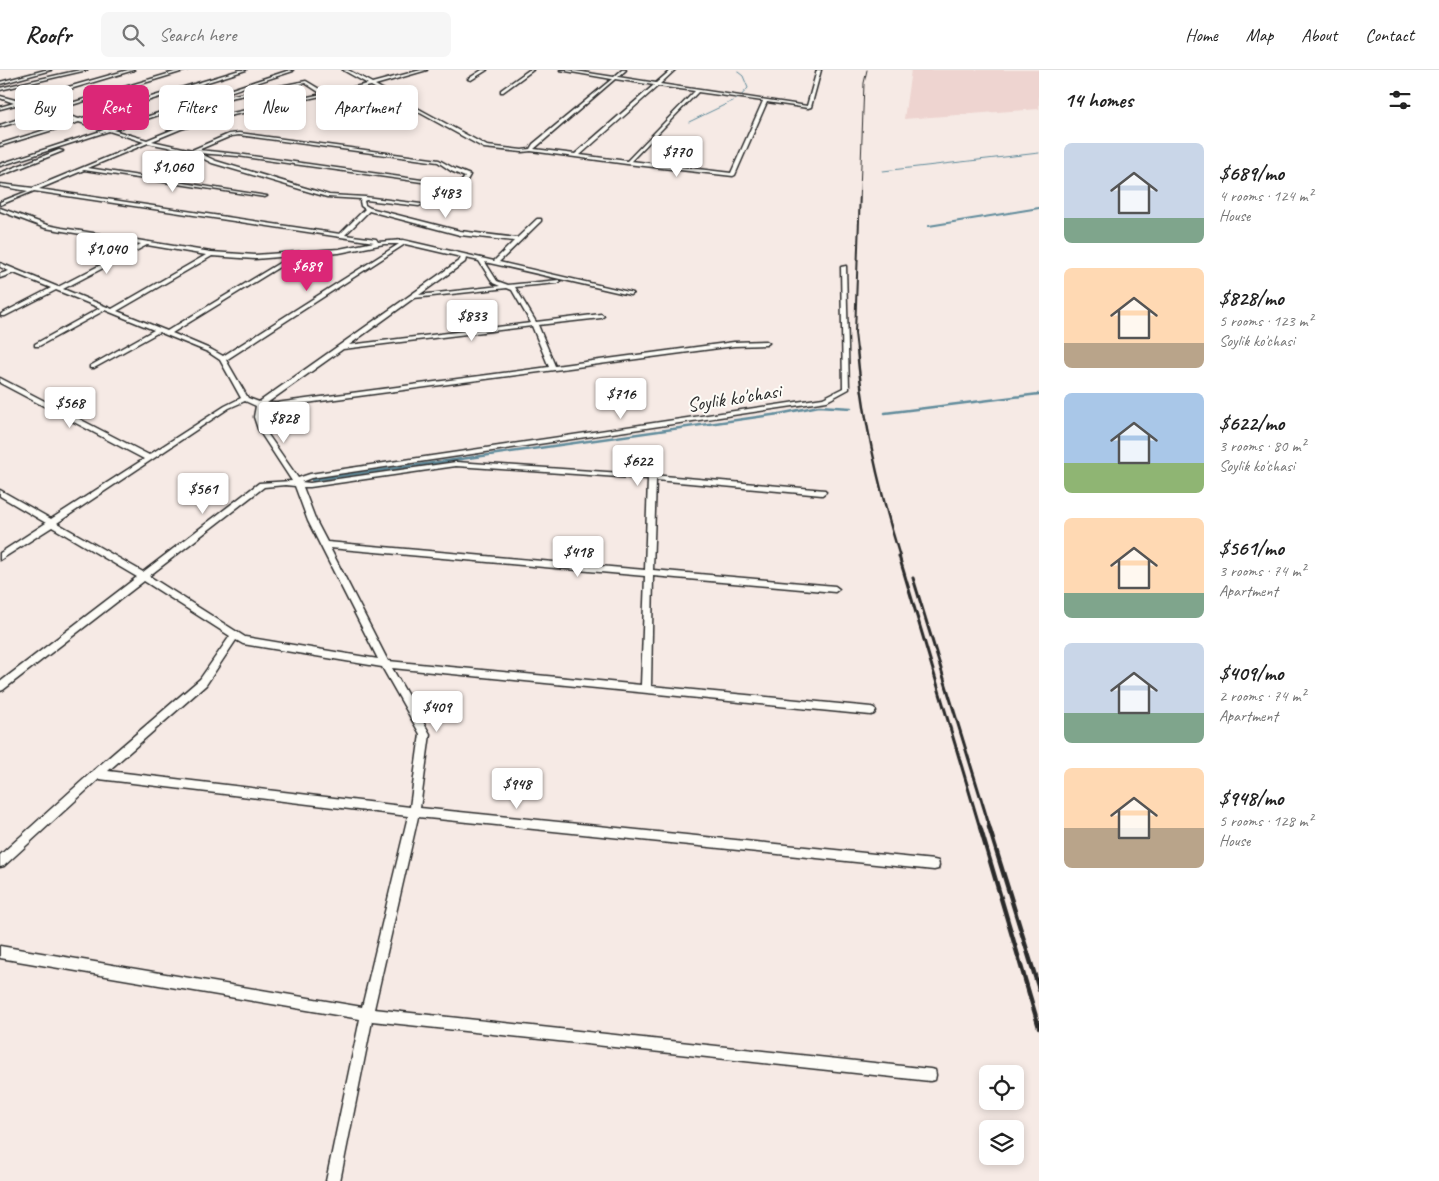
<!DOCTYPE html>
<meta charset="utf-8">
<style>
body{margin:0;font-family:Caveat,sans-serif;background:#f6f6f6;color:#222;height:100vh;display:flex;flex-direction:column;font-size:19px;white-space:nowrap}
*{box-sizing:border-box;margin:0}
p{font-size:16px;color:#767676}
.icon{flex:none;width:28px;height:28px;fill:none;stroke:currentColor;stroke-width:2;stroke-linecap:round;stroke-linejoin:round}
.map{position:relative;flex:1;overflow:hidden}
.panel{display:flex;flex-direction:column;background:#fff;width:400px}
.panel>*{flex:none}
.top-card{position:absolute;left:15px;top:15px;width:475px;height:45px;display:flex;gap:10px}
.tools{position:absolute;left:979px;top:995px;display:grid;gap:10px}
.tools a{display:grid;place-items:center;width:45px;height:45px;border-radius:8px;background:#fff;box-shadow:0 2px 8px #0003;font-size:25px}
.price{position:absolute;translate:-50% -42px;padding:0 11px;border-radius:5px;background:#fff;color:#222;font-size:16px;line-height:32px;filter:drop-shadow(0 1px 2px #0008)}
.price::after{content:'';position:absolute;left:50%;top:30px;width:15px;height:11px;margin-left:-8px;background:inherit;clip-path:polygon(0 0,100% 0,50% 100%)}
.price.active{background:#db2777;color:#fff}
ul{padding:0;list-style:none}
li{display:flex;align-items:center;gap:15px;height:125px;padding:0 25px}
li span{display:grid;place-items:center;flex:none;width:140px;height:100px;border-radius:8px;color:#555}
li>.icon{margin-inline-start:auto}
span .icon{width:60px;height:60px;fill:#fffc;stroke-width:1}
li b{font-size:21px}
h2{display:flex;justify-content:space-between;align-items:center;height:60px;padding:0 25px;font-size:21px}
.tag{padding:0 18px;border-radius:8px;background:#fff;box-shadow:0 2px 8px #0003;font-size:18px;line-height:45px}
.tag.active{background:#db2777;color:#fff}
header{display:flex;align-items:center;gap:30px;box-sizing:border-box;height:70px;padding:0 25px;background:#fff;border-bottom:1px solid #e0e0e0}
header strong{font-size:24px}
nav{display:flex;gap:28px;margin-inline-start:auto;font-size:18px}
.search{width:350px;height:45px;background:#f6f6f6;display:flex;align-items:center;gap:12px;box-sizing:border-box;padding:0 18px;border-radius:8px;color:#767676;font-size:19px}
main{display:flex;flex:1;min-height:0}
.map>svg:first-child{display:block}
</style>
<header>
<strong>Roofr</strong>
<div class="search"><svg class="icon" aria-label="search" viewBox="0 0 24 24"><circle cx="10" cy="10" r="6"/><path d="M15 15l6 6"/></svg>Search here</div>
<nav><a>Home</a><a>Map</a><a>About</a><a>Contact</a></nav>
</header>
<main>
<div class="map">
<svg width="1039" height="1111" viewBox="0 0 1039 1111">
<rect width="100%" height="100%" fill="#f6eae5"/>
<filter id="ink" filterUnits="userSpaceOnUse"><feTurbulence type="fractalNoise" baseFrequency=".02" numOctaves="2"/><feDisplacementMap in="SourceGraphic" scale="10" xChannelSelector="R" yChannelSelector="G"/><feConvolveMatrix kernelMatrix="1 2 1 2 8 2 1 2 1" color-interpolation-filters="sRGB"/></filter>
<g filter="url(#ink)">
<!-- built -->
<path fill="#eed4d0" d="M911,0H1039V39L904,49Z"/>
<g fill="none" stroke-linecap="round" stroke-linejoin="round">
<!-- stream-far2 -->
<path stroke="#608b9b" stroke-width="1" d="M689,52L739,28L748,18L743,6L738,2
M883,101L1039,83"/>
<!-- stream-far1 -->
<path stroke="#608b9b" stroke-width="2" d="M929,156L1039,138"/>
<!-- stream -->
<path stroke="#608b9b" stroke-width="2.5" d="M885,343L1039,324
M312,410L779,344L819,336L851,338"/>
<!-- minor casing -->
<g stroke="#2b2b2b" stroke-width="3">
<path id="minor" d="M45,0H51L0,14V12Z
M80,0H87L0,20V18Z
M128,0H134L23,33L48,40L181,0H187L52,41L79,49L240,0H246L83,51L109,59L290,0L293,1L113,60L147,70L179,57L213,47L322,24L305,13L225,29L224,27L306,11L326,23L368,14L343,0H348L372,13L421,0H427L375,15L487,76L522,80L530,79L533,74L612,9L560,0H569L614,7L622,0H626L618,7L656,13L671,0H675L660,14L807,36L817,0H821L811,37L808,38L767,32L735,105L733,106L627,94L531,81L522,82L484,78L371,16L334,24L354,35L364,44L345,48L337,54L335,59L332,58L334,52L343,46L359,43L352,37L330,24L215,49L181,59L152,71L192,80L229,64L239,63L439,90L455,99L470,105L465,114L450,116L238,86L199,83L216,91L329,125L365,127L421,134V135L419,136L366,130L364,131L365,135L370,138L460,161L517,168L537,149H541V151L499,192L633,223L630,225L485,192L497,211L508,215L559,210L560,211L557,213L515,217L536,252L601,244L604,246L601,248L538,255L555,296L734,272L766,271L769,273L766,275L734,276L276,337H263L260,347L264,359L298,408L310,404L823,328L843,318L841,197L846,196L849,319L827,331L311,408L301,412L310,413L456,392L652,405L825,420L826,422L822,425L656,410L653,500L835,516L839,519L835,522L653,506L651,616L871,637L874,638L876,641L874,644L871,645L392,598L430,664L420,738L934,790L938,791L939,795L938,799L934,800L418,747L374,939L930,999L935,1000L936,1005L935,1010L930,1011L372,951L340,1111H326L360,949L0,888V876L362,937L408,746L99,709L4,796L0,797V785L93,701L200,609L230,566L144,511L3,620L0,621V612L137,507L52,457L0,490V483L46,453L0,426V420L51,449L144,389L0,313V308L149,385L225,336L241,328L220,290L208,282L159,262L94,298H90V296L154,260L105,240L39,276H35V274L100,238L56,220L5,246H1V244L51,218L14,203L0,208V204L9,201L0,197V193L58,217L141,174L45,158L0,141V138L47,155L62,158L211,182L255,185L339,179L374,172L34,121L0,135V132L28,121L0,116V114L33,118L144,72L109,61L0,96V94L104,60L79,52L0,76V74L74,51L48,43L0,57V55L44,41L19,34L0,39V37L14,33L0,28V26L19,31ZM615,9L654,15L575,84L534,79ZM658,16L695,21L627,91L580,85ZM698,22L763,31L731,103L631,91ZM239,65L438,92L451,101L465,107L461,112L450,114L238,84L198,80L231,66ZM148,73L188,81L212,93L327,127L361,129L360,131L361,136L365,139L340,164L39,119L84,100L265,127L267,126L88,98ZM369,141L460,165L514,171L494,191L403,170L378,172L376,169L345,165ZM384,174H399L223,286L212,280L172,263L297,186L339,183ZM405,174L461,187L460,190L259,332L248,328L226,290ZM147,175L206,185L112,239L63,219ZM212,186L255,189L291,186L167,261L117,241ZM466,188L479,191L493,213L500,216L419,225L465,192ZM507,218L512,220L531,253L349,275L414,228ZM532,256L549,297L276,333H267L343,279ZM245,331L256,336L254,347L258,359L292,411L259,413L143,502L57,453L229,338ZM456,396L648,409L645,500L327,472L316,451L303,417H310ZM285,415L295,416L308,451L378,589L245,567L149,506L264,417ZM330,478L645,506L641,615L388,591ZM236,570L243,574L382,597L420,664L410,737L108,701L206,615Z
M482,0H487L471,10L468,9Z
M529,0H533L503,22H501V20Z
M59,80L63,81L0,106V103Z"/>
</g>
<!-- minor -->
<use href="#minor" fill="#fdfcf7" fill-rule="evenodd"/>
<!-- rail-far4 -->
<path stroke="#2b2b2b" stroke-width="1" d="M860,122L864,13L867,0"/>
<!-- rail-far3 -->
<path stroke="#2b2b2b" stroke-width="2" d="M857,280L855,263L860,121"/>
<!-- rail-far2 -->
<path stroke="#2b2b2b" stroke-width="2.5" d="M857,279C863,351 879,419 900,487"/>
<!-- rail-far1 -->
<path stroke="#2b2b2b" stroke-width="3" d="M899,486L980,758
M913,508L990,758"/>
<!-- rail -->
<path stroke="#2b2b2b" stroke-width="4.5" d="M980,757L1039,957
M989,757L1039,919"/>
</g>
</g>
<g text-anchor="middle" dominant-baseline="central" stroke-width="4" stroke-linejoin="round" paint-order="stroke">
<!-- far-street labels -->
<g font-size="20" fill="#2b2b2b" stroke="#fdfcf7">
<text transform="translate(734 328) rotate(-9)">Soylik ko'chasi</text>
</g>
</g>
</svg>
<div class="tools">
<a><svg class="icon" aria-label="locate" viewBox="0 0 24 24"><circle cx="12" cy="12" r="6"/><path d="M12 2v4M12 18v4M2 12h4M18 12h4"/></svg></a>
<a><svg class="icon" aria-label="layers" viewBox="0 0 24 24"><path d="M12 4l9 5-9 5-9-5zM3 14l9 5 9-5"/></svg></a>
</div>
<b class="price" style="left:677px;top:108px">$770</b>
<b class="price" style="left:173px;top:123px">$1,060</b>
<b class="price" style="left:446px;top:149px">$483</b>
<b class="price" style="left:107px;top:205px">$1,040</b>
<b class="price active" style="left:307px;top:222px">$689</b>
<b class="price" style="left:472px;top:272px">$833</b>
<b class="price" style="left:621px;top:350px">$716</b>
<b class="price" style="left:70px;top:359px">$568</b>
<b class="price" style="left:284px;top:374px">$828</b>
<b class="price" style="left:638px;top:417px">$622</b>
<b class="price" style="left:203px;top:445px">$561</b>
<b class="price" style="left:578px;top:508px">$418</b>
<b class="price" style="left:437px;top:663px">$409</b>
<b class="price" style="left:517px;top:740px">$948</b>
<div class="top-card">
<a class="tag">Buy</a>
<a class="tag active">Rent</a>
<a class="tag">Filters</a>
<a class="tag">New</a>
<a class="tag">Apartment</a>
</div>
</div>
<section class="panel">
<h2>14 homes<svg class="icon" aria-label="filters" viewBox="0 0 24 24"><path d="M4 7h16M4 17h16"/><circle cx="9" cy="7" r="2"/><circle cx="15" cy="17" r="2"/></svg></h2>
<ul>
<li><span style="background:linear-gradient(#c9d6e8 75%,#7fa58c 0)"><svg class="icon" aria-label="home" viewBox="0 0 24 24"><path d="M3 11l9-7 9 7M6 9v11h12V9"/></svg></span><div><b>$689/mo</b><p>4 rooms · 124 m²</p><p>House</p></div></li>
<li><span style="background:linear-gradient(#ffd9b3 75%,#b9a48a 0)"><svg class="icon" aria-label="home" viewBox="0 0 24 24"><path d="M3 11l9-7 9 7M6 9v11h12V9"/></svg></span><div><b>$828/mo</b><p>5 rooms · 123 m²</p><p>Soylik ko'chasi</p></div></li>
<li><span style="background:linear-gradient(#a9c7e8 70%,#8fb573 0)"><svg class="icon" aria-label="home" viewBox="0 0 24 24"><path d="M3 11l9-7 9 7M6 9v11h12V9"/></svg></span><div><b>$622/mo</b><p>3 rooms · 80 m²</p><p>Soylik ko'chasi</p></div></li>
<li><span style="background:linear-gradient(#ffd9b3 75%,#7fa58c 0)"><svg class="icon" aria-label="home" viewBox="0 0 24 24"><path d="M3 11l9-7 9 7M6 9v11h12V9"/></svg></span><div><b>$561/mo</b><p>3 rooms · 74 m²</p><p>Apartment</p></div></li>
<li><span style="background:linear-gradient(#c9d6e8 70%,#7fa58c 0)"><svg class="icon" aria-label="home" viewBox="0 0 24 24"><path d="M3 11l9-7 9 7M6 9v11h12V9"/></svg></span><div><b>$409/mo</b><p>2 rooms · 74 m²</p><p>Apartment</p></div></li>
<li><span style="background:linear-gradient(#ffd9b3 60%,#b9a48a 0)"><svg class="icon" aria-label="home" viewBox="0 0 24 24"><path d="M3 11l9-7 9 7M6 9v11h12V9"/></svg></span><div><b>$948/mo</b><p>5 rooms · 128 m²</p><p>House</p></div></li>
</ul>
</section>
</main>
